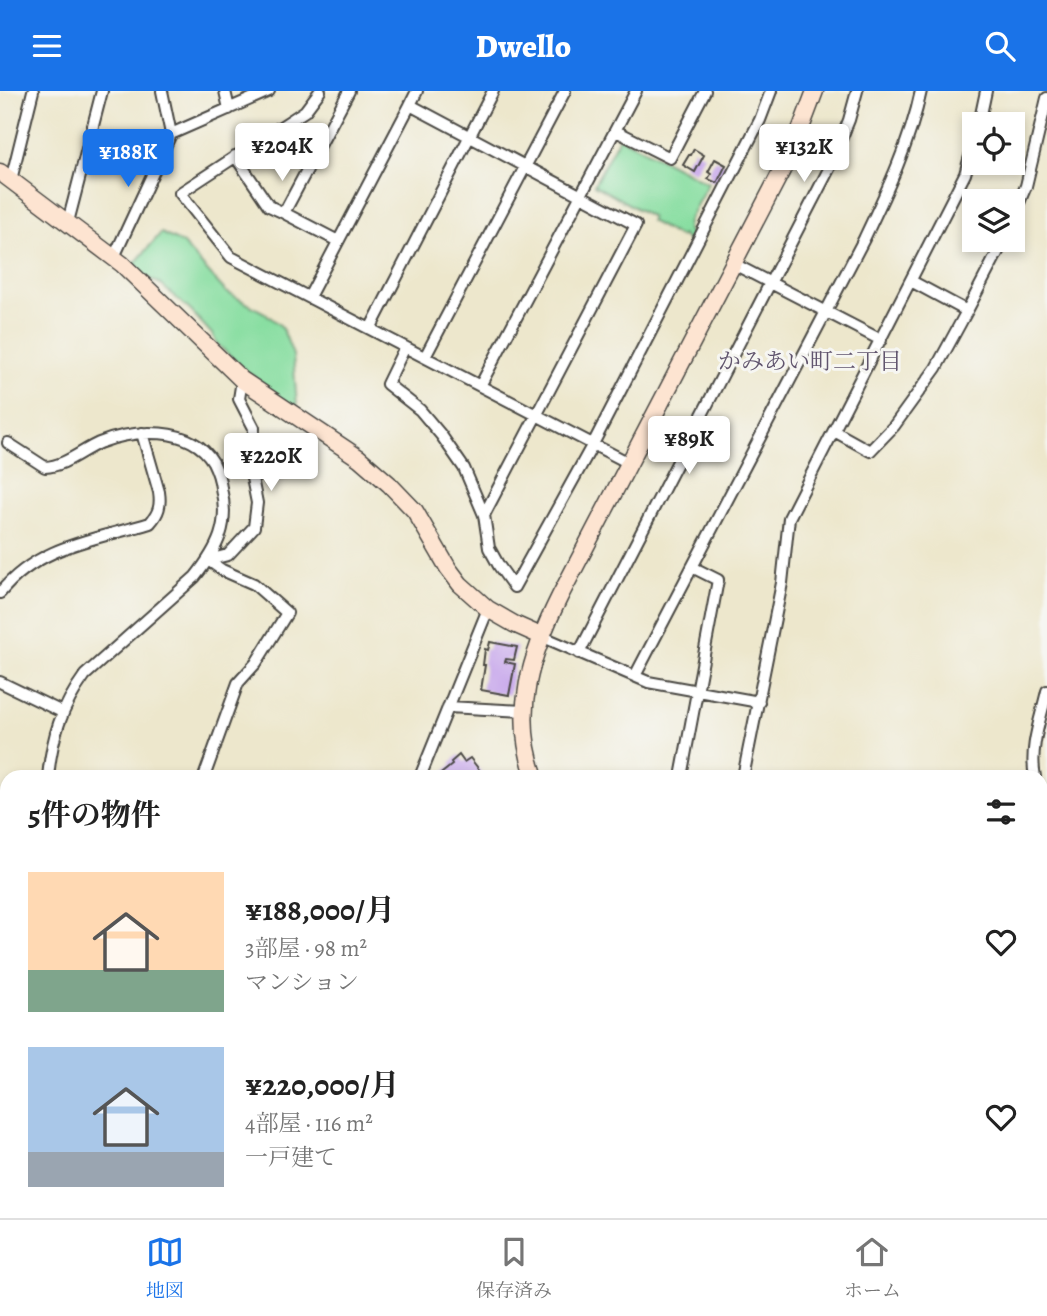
<!DOCTYPE html>
<html lang="ja">
<meta charset="utf-8">
<style>
body{margin:0;font-family:Alegreya,"Noto Serif JP",serif;background:#f2f2f2;color:#222;height:100vh;display:flex;flex-direction:column;font-size:26px;white-space:nowrap}
*{box-sizing:border-box;margin:0}
p{font-size:23px;color:#767676}
.icon{flex:none;width:38px;height:38px;fill:none;stroke:currentColor;stroke-width:2;stroke-linecap:round;stroke-linejoin:round}
.map{position:relative;flex:1;overflow:hidden}
.side{position:absolute;left:0px;top:679px;width:1048px;height:448px;display:flex;flex-direction:column;background:#fff;border-radius:21px 21px 0 0;box-shadow:0 4px 10px #0003}
.side>*{flex:none}
.fabs{position:absolute;left:962px;top:21px;display:grid;gap:14px}
.fabs a{display:grid;place-items:center;width:63px;height:63px;border-radius:0px;background:#fff;box-shadow:0 4px 10px #0003;font-size:35px}
.price{position:absolute;translate:-50% -60px;padding:0 16px;border-radius:7px;background:#fff;color:#222;font-size:23px;line-height:46px;filter:drop-shadow(0 2px 4px #0008)}
.price::after{content:'';position:absolute;left:50%;top:42px;width:21px;height:16px;margin-left:-10px;background:inherit;clip-path:polygon(0 0,100% 0,50% 100%)}
.price.on{background:#1a73e8;color:#fff}
ul{padding:0;list-style:none}
li{display:flex;align-items:center;gap:21px;height:175px;padding:0 28px}
li span{display:grid;place-items:center;flex:none;width:196px;height:140px;border-radius:0px;color:#555}
li>.icon{margin-inline-start:auto}
span .icon{width:84px;height:84px;fill:#fffc;stroke-width:1}
li b{font-size:30px}
h2{display:flex;justify-content:space-between;align-items:center;height:84px;padding:0 28px;font-size:30px}
header{display:flex;justify-content:space-between;align-items:center;height:91px;padding:0 28px;background:#1a73e8;color:#fff;font-size:32px;font-weight:800}
.dock{display:flex;justify-content:space-around;align-items:center;height:98px;border-top:2px solid #e0e0e0;background:#fff;font-size:19px;color:#767676}
.dock a{display:grid;justify-items:center;gap:4px}
.dock .on{color:#1a73e8}
.map>svg:first-child{display:block}
</style>
<header><svg class="icon" aria-label="menu" viewBox="0 0 24 24"><path d="M4 6h16M4 12h16M4 18h16"/></svg>Dwello<svg class="icon" aria-label="search" viewBox="0 0 24 24"><circle cx="10" cy="10" r="6"/><path d="M15 15l6 6"/></svg></header>
<div class="map">
<svg width="1047" height="1127" viewBox="0 0 1047 1127">
<rect width="100%" height="100%" fill="#f6f6f2"/>
<filter id="ink" filterUnits="userSpaceOnUse"><feTurbulence type="fractalNoise" baseFrequency=".0143" numOctaves="2"/><feDisplacementMap in="SourceGraphic" scale="14" xChannelSelector="R" yChannelSelector="G"/><feConvolveMatrix kernelMatrix="1 2 1 2 8 2 1 2 1" color-interpolation-filters="sRGB"/></filter>
<filter id="wash" filterUnits="userSpaceOnUse"><feTurbulence type="fractalNoise" baseFrequency=".00686" numOctaves="4" result="noise"/><feDisplacementMap in="SourceGraphic" scale="28" xChannelSelector="R" yChannelSelector="G"/><feGaussianBlur stdDeviation="1.57" result="paint"/><feColorMatrix in="noise" values="0 0 0 0 0 0 0 0 0 0 0 0 0 0 0 0 0 1.4 0 .05"/><feComposite in="paint" operator="in"/></filter>
<g filter="url(#wash)">
<rect width="100%" height="100%" fill="#ede7cc"/>
<!-- green -->
<path fill="#88dea1" stroke="#5a8466" stroke-width="2" d="M619,46L708,92L688,130L687,137L694,150L691,154L682,144L680,146L650,130L652,126L594,94Z
M161,142L182,152L226,201L265,222L282,236L293,264L298,327L269,298L245,279L217,253L212,243L191,220L159,192L129,179Z"/>
<g id="blocks">
<!-- building -->
<path fill="#c4a2eb" d="M694,58L704,64L695,81L683,74L689,64H691Z
M715,68L726,74L717,92L708,88L711,83L708,81Z
M490,551L517,556L514,569L506,568L505,571L515,573L509,604L481,599L485,574H483L485,558L488,559Z
M459,664L464,671L470,667L485,686H437L452,674L451,671Z
M7,899V915L0,911Z"/>
</g>
</g>
<g filter="url(#ink)">
<use href="#blocks" fill-opacity="0" stroke="#484743" stroke-width="2"/>
<g fill="none" stroke-linecap="round" stroke-linejoin="round">
<!-- street casing -->
<g stroke="#484743" stroke-width="14">
<path id="street" d="M162,0L171,43L269,0
M225,0L229,18
M320,0L305,20L180,102L231,166L629,372
M410,14L417,0
M979,33L986,0
M616,40L670,67L705,0
M235,65L269,115L284,122
M11,89L33,0
M1013,126L1026,95L1047,7
M68,131L102,0
M338,150L284,122L349,0
M114,166L171,43
M734,173L881,249
M911,190L967,220L1004,149
M309,206L410,14L636,134L484,424L489,457L499,475L514,496L593,353L760,29L771,0
M370,238L493,0
M405,256L387,293L420,319L441,344L464,377L484,424
M425,266L565,0
M480,295L636,0
M834,340L870,360L894,335L936,277L967,220
M8,352L45,376C65,375 81,360 99,352C133,338 191,334 213,371C217,379 220,388 221,397C230,434 218,457 195,486L85,584C61,617 52,646 48,686
M208,469L228,464L254,436L257,412L251,382L254,337L239,308L242,289
M0,502C38,454 95,449 150,432C159,422 161,414 159,401L142,342
M541,545L648,591L759,611
M579,562L830,76L849,29L857,0
M635,585L864,148C887,100 910,52 921,0
M0,591L62,621
M448,616L524,620
M204,686L238,592L256,572L287,522L254,493L222,479L208,469
M420,686L488,518
M681,686L718,489L692,476
M743,686L782,492L789,427L965,83L975,48
M1035,686C1029,657 1041,627 1047,600
M1041,766L1047,771
M1041,859L1047,861
M0,876L7,870
M181,1120L188,1127
M722,1120L728,1127
M802,1120L807,1127
M899,1120L903,1127
M66,1127L67,1120
M136,1127L146,1120
M254,1127L260,1120
M785,1127L794,1120
M1000,1127L1001,1120"/>
</g>
<!-- secondary casing -->
<g stroke="#484743" stroke-width="19">
<path id="secondary" d="M0,81L122,173L242,289L359,367L389,393L415,420L448,477L460,493L488,518L514,533L541,545
M535,686C511,622 531,563 560,505L793,58L815,0
M852,1120L857,1127"/>
</g>
<!-- street -->
<use href="#street" stroke="#fff" stroke-width="10"/>
<!-- secondary -->
<use href="#secondary" stroke="#fde4d1" stroke-width="16"/>
</g>
</g>
<g text-anchor="middle" dominant-baseline="central" stroke-width="6" stroke-linejoin="round" paint-order="stroke">
<!-- neighbourhood labels -->
<g font-size="23" fill="#61556e" stroke="#f6f6f2">
<text x="810" y="270">かみあい町二丁目</text>
</g>
</g>
</svg>
<div class="fabs">
<a><svg class="icon" aria-label="locate" viewBox="0 0 24 24"><circle cx="12" cy="12" r="6"/><path d="M12 2v4M12 18v4M2 12h4M18 12h4"/></svg></a>
<a><svg class="icon" aria-label="layers" viewBox="0 0 24 24"><path d="M12 4l9 5-9 5-9-5zM3 14l9 5 9-5"/></svg></a>
</div>
<b class="price" style="left:282px;top:92px">¥204K</b>
<b class="price" style="left:804px;top:93px">¥132K</b>
<b class="price on" style="left:128px;top:98px">¥188K</b>
<b class="price" style="left:689px;top:385px">¥89K</b>
<b class="price" style="left:271px;top:402px">¥220K</b>
<section class="side">
<h2>5件の物件<svg class="icon" aria-label="filters" viewBox="0 0 24 24"><path d="M4 7h16M4 17h16"/><circle cx="9" cy="7" r="2"/><circle cx="15" cy="17" r="2"/></svg></h2>
<ul>
<li><span style="background:linear-gradient(#ffd9b3 70%,#7fa58c 0)"><svg class="icon" aria-label="home" viewBox="0 0 24 24"><path d="M3 11l9-7 9 7M6 9v11h12V9"/></svg></span><div><b>¥188,000/月</b><p>3部屋 · 98 m²</p><p>マンション</p></div><svg class="icon" aria-label="heart" viewBox="0 0 24 24"><path d="M12 20l-8-8c-3-5 5-10 8-4 3-6 11-1 8 4z"/></svg></li>
<li><span style="background:linear-gradient(#a9c7e8 75%,#9aa5b1 0)"><svg class="icon" aria-label="home" viewBox="0 0 24 24"><path d="M3 11l9-7 9 7M6 9v11h12V9"/></svg></span><div><b>¥220,000/月</b><p>4部屋 · 116 m²</p><p>一戸建て</p></div><svg class="icon" aria-label="heart" viewBox="0 0 24 24"><path d="M12 20l-8-8c-3-5 5-10 8-4 3-6 11-1 8 4z"/></svg></li>
</ul>
</section>
</div>
<nav class="dock">
<a class="on"><svg class="icon" aria-label="map" viewBox="0 0 24 24"><path d="M3 6l6-2 6 2 6-2v14l-6 2-6-2-6 2zM9 4v14M15 6v14"/></svg>地図</a>
<a><svg class="icon" aria-label="saved" viewBox="0 0 24 24"><path d="M7 4h10v16l-5-4-5 4z"/></svg>保存済み</a>
<a><svg class="icon" aria-label="home" viewBox="0 0 24 24"><path d="M3 11l9-7 9 7M6 9v11h12V9"/></svg>ホーム</a>
</nav>
